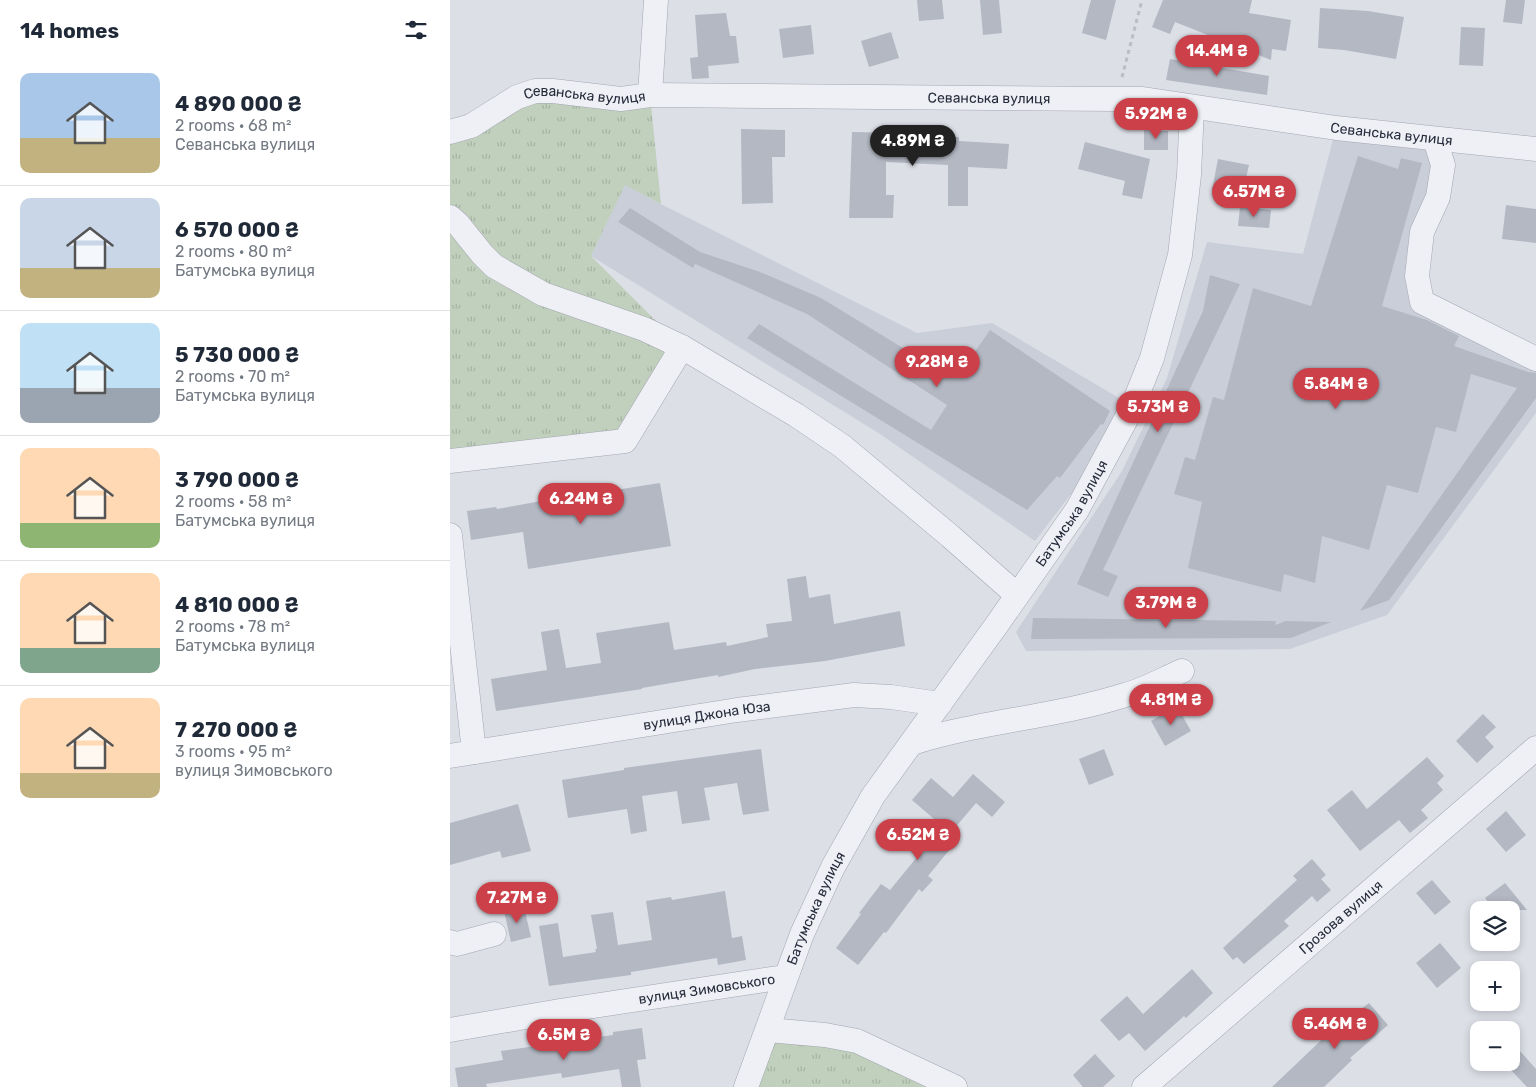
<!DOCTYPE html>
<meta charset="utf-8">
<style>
body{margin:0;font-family:Rubik,sans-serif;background:#f6f6f7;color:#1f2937;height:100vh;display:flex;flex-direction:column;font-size:19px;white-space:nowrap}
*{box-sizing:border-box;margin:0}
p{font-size:16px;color:#747a83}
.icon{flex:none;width:28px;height:28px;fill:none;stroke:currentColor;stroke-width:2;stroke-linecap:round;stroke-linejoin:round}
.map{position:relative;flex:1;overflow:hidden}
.drawer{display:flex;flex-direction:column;background:#fff;width:450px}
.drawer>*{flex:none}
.buttons{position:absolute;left:1020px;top:901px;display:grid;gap:10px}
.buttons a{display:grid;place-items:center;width:50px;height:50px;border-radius:10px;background:#fff;box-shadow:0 2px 8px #0003;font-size:25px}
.price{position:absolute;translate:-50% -42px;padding:0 11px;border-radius:18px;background:#cc404a;color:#fff;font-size:16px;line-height:32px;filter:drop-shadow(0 1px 2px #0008)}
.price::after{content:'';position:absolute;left:50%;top:30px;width:15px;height:11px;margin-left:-8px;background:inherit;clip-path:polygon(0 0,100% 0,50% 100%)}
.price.selected{background:#222;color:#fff}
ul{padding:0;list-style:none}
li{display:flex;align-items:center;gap:15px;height:125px;padding:0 20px}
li+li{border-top:1px solid #e0e1e3}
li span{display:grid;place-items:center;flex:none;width:140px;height:100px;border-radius:10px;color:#555}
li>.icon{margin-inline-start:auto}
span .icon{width:60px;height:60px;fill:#fffc;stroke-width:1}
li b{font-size:21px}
h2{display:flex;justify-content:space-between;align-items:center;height:60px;padding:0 20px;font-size:21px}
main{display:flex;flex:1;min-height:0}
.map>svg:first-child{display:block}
</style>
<main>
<section class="drawer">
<h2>14 homes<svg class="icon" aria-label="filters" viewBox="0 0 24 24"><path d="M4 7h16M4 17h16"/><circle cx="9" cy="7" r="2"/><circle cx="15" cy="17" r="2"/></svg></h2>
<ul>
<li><span style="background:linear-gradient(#a9c7e8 65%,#c2b280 0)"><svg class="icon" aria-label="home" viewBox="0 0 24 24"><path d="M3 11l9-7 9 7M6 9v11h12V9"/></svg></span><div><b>4 890 000 ₴</b><p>2 rooms · 68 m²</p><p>Севанська вулиця</p></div></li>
<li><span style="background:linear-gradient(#c9d6e8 70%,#c2b280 0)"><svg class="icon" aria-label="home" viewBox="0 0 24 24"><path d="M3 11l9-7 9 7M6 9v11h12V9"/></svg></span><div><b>6 570 000 ₴</b><p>2 rooms · 80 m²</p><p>Батумська вулиця</p></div></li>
<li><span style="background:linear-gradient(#bfe0f5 65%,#9aa5b1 0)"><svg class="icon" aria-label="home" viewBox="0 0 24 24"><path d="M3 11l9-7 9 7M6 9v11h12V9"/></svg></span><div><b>5 730 000 ₴</b><p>2 rooms · 70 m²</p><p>Батумська вулиця</p></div></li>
<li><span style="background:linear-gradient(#ffd9b3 75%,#8fb573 0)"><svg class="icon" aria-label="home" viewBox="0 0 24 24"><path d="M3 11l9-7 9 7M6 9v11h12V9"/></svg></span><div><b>3 790 000 ₴</b><p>2 rooms · 58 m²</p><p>Батумська вулиця</p></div></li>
<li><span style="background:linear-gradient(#ffd9b3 75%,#7fa58c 0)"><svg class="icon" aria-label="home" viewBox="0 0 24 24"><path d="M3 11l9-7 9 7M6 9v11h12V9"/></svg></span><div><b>4 810 000 ₴</b><p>2 rooms · 78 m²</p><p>Батумська вулиця</p></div></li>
<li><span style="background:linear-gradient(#ffd9b3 75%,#c2b280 0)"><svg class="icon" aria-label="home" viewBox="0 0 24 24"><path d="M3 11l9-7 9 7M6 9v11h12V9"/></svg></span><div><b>7 270 000 ₴</b><p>3 rooms · 95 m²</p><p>вулиця Зимовського</p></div></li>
</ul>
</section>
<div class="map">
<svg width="1086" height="1087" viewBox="0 0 1086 1087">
<defs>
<pattern id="grass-tufts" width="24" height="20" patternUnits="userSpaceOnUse" patternTransform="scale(1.25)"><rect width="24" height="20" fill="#c0d0bd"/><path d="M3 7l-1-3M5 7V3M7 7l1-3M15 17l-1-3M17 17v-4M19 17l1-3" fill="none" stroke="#a5b3a3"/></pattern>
</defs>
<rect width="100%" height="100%" fill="#dcdfe6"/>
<!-- built -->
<path fill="#caced8" d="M886,128L985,139L972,301L1086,359V413L937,615L840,649L576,651L566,632L672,471L717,378L757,242L853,254Z
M175,184L211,204L467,333L542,323L674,401L650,456L585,541L427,432L141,256Z"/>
<!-- grass -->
<path fill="url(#grass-tufts)" d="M200,95L211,204L175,185L141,256L232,347L175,441L0,461V132L67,97Z
M318,1030L375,1035L505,1087H296Z"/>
<!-- building -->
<path fill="#b3b8c3" d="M467,0H492L494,19L469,21Z
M530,0H549L552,33L533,35Z
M641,0H666L656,40L632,33Z
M713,0H802L799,13L841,20L836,51L822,49L821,60L725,22L720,34L702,27Z
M1056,0H1075L1072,24L1053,22Z
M870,8L918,11L954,17L946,59L894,50L868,48Z
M276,13L280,36H286L289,63L258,66L259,78L242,79L240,58L248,57L245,15Z
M361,25L364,54L333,58L329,29Z
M1011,27L1035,28L1033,66L1009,65Z
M441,32L449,58L419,67L411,41Z
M720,59L819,76L817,95L716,80Z
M291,129L335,130V157H322L323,203L292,204Z
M694,130L718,131V150H694Z
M402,132L454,133V136L509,137V141L559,144L557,169L518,167V206H498V165L436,162V195H444L443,218H399Z
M635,142L700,159L692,199L672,195L675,181L628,169Z
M908,156L948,169L951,158L972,163L932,306L977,320L1009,336L1004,346L1078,372L1086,373V398L939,600L910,611L1067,388L1021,374L1006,432L986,427L968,493L937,485L919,550L872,536L865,583L834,574L831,592L738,568L752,502L724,494L735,457L745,460L763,397L774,400L803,288L861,306Z
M768,159L799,165L792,196L762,190Z
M1056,205L1086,209V243L1052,239Z
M790,207L821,210L819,228L788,226Z
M180,208L250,252L310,272L371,298L499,376L510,362L515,366L540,330L660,411L653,425L651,424L610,478L607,476L577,510L297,338L309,324L481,430L497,405L357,314L245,264L243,268L168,222Z
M760,275L790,284L653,570L668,576L658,597L627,584L753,311Z
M210,483L221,546L78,569L73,532L21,540L17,511L46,507L47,509L125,495L124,493L159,488V491Z
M356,576L359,598L380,594L384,624L450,611L455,646L375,661L305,669L268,677V675L192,688V689L46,711L41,679L97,670L91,632L109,629L116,668L151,663L146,633L219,622L224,650L276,642L277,646L318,637L316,624L342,621L337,579Z
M583,618L826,621L825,625L836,621L881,622L841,638L581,639Z
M727,706L741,731L715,746L701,721Z
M1033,714L1046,727L1035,737L1044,747L1027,763L1006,741Z
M311,749L319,811L293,815L287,783L254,788L260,820L232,824L227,791L192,796L197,831L181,834L177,809L118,818L112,780L174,770V768Z
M654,749L664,775L639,785L629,759Z
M977,757L994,776L987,783L993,790L971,810L978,818L960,833L949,820L910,851L877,810L902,790L917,809Z
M523,774L555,802L542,817L526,803L498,836L505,843L478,876L483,880L472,892L469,889L436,933L434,932L408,965L386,948L411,914L409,913L431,884L440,890L467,857L459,850L484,819L462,800L481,778L503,797Z
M68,804L81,851L52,858L50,851L0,865V823Z
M1056,811L1076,835L1056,852L1036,829Z
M862,859L876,875L871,879L881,890L867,902L862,896L834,921L839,926L794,964L787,957L783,960L773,948L847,880L843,876Z
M982,880L1001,902L985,915L966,893Z
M1055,883L1077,910H1044L1035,898Z
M275,891L282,938L292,936L296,960L268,965L267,958L181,972V975L99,986L89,926L108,923L113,957L146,952L145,949H147L141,915L163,912L168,945L202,940L196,901L221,897L222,900Z
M74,907L81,937L61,942L54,911Z
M990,943L1011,968L987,988L966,963Z
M742,969L763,993L736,1018L734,1016L695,1051L679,1033L669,1041L650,1020L677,996L693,1014Z
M919,1003L938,1025L900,1058L902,1060L874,1087H822L904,1009L907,1012Z
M192,1028L196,1059L187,1060L191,1087H172L169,1069L112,1078L111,1073L36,1084L37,1087H8L5,1068L53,1060L51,1051L163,1035V1032Z
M1061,1041L1086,1069V1087H1077L1061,1070Z
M645,1054L665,1076L653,1087H633L623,1075Z"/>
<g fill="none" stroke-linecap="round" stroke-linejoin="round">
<!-- minor casing -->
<g stroke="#a2a6b0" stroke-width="25">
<g id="minor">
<path d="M200,95L206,0"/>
<path id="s1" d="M0,132L21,126L67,97L85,91H103L171,99L200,95L666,99H693L886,128L1086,149"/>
<path d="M985,139L993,165L988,197L972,232L967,276L972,302L1086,359"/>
<path d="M0,217L8,224L32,254L44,266L93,294L194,329L232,347L346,415L392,446L500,536L567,595"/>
<path d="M0,461L175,441L232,347"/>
<path d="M0,535L24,752"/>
<path d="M462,743C531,721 606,717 675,695C695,690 713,679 732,671"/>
<path id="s2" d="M0,756L287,710L404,695L441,697L490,704"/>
<path d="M0,942L7,944L44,934"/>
<path id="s3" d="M0,1030L110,1011L335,977"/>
<path d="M318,1030L375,1035L407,1041L505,1087"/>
<path id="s4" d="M296,1087L352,934L383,867L423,796L548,623L627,510L682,408L702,358L730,255L739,175L742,108"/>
<path id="s5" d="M694,1087L1086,748"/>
</g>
</g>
<!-- path -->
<path stroke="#bbbdc5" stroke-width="3" stroke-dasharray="4 4" stroke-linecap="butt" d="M672,77L692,0"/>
<!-- minor -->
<use href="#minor" stroke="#eff0f5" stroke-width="24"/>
</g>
<g text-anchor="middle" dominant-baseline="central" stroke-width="4.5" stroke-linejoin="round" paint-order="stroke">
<!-- street labels -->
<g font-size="14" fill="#262c3c" stroke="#ebeef4">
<text stroke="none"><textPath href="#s1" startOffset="145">Севанська вулиця</textPath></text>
<text stroke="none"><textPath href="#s1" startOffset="550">Севанська вулиця</textPath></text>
<text stroke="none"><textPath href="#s1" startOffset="955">Севанська вулиця</textPath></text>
<text stroke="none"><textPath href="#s4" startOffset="664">Батумська вулиця</textPath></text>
<text stroke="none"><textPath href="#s2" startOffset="260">вулиця Джона Юза</textPath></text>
<text stroke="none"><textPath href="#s4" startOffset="192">Батумська вулиця</textPath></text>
<text stroke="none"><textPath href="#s5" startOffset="260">Грозова вулиця</textPath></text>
<text stroke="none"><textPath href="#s3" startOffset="260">вулиця Зимовського</textPath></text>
</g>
</g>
</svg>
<div class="buttons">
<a><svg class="icon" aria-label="layers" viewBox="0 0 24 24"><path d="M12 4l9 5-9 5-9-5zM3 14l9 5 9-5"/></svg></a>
<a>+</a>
<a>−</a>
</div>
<b class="price" style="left:767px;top:77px">14.4M ₴</b>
<b class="price" style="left:706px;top:140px">5.92M ₴</b>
<b class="price selected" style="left:463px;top:167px">4.89M ₴</b>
<b class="price" style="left:804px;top:218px">6.57M ₴</b>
<b class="price" style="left:487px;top:388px">9.28M ₴</b>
<b class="price" style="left:886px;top:410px">5.84M ₴</b>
<b class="price" style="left:708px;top:433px">5.73M ₴</b>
<b class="price" style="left:131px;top:525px">6.24M ₴</b>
<b class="price" style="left:716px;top:629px">3.79M ₴</b>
<b class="price" style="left:721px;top:726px">4.81M ₴</b>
<b class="price" style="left:468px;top:861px">6.52M ₴</b>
<b class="price" style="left:67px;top:924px">7.27M ₴</b>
<b class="price" style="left:885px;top:1050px">5.46M ₴</b>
<b class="price" style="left:114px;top:1061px">6.5M ₴</b>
</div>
</main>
